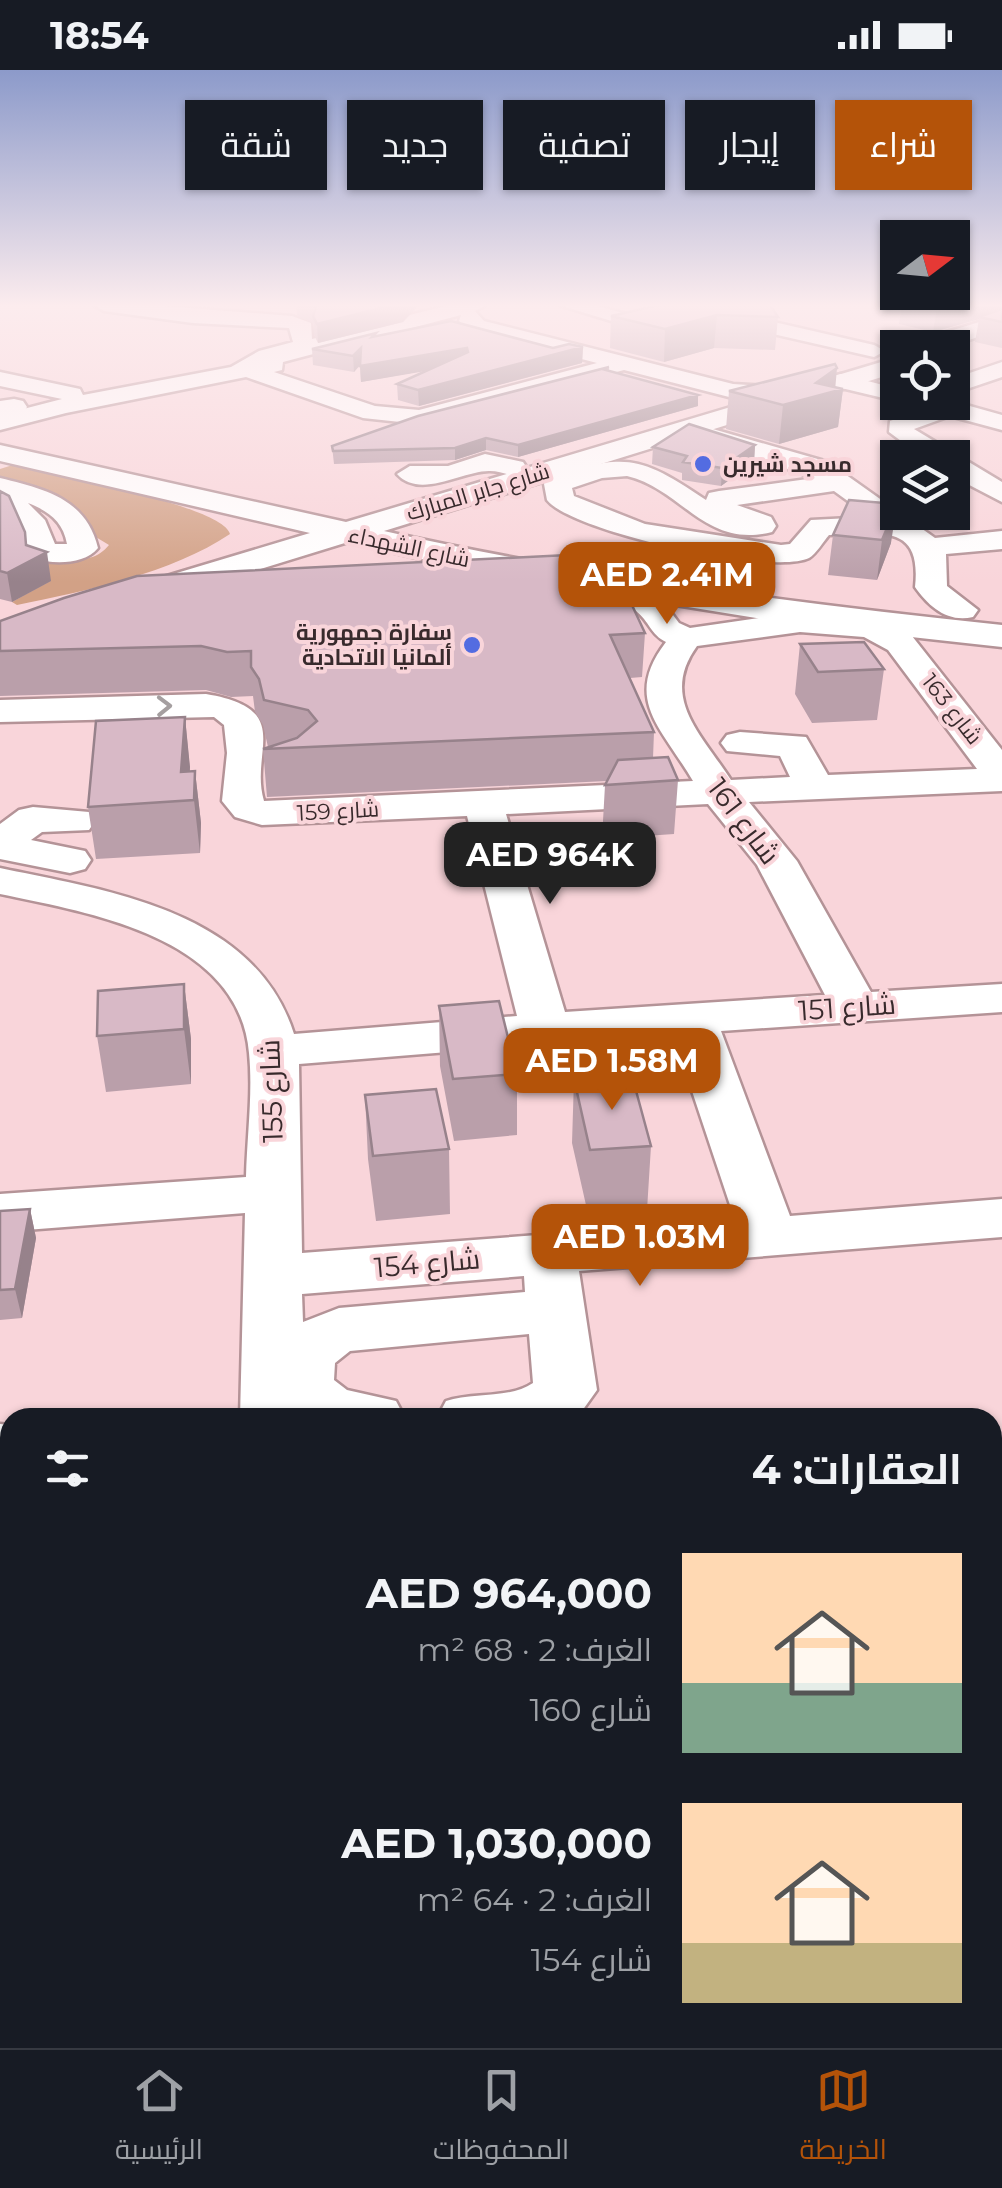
<!DOCTYPE html>
<html lang="ar">
<meta charset="utf-8">
<style>
body{margin:0;font-family:Montserrat,Cairo,sans-serif;background:#20242c;color:#f1f3f6;direction:rtl;height:100vh;display:flex;flex-direction:column;font-size:38px;white-space:nowrap}
*{box-sizing:border-box;margin:0}
p{font-size:32px;color:#9ea1a6}
.icon{flex:none;width:55px;height:55px;fill:none;stroke:currentColor;stroke-width:2;stroke-linecap:round;stroke-linejoin:round}
.map{position:relative;flex:1;overflow:hidden;direction:ltr}
.panel{position:absolute;left:0px;top:1338px;width:1002px;height:642px;display:flex;flex-direction:column;background:#171b24;border-radius:30px 30px 0 0;box-shadow:0 2px 8px #0004;direction:rtl}
.panel>*{flex:none}
.hud{position:absolute;left:30px;top:30px;width:942px;height:90px;direction:rtl;display:flex;gap:20px}
.needle{width:65px;rotate:74deg}
.controls{position:absolute;left:880px;top:150px;display:grid;gap:20px}
.controls a{display:grid;place-items:center;width:90px;height:90px;border-radius:0px;background:#171b24;box-shadow:0 2px 8px #0004;font-size:50px}
.price{position:absolute;translate:-50% -85px;padding:0 22px;border-radius:20px;background:#b45309;color:#fff;font-size:32px;line-height:65px;filter:drop-shadow(0 2px 5px #0008)}
.price::after{content:'';position:absolute;left:50%;top:60px;width:30px;height:22px;margin-left:-15px;background:inherit;clip-path:polygon(0 0,100% 0,50% 100%)}
.price.selected{background:#222;color:#fff}
ul{padding:0;list-style:none}
li{display:flex;align-items:center;gap:30px;height:250px;padding:0 40px}
li span{display:grid;place-items:center;flex:none;width:280px;height:200px;border-radius:0px;color:#555}
li>.icon{margin-inline-start:auto}
span .icon{width:120px;height:120px;fill:#fffc;stroke-width:1}
li b{font-size:42px}
h2{display:flex;justify-content:space-between;align-items:center;height:120px;padding:0 40px;font-size:42px}
.pill{padding:0 35px;border-radius:0px;background:#171b24;box-shadow:0 2px 8px #0004;font-size:35px;line-height:90px}
.pill.selected{background:#b45309;color:#fff}
.status{display:flex;justify-content:space-between;align-items:center;height:70px;padding:0 50px;background:#171b24;direction:ltr}
.status svg{height:28px;fill:currentColor}
.menu{display:flex;justify-content:space-around;align-items:center;height:140px;border-top:2px solid #363941;background:#171b24;font-size:28px;color:#9ea1a6}
.menu a{display:grid;justify-items:center;gap:5px}
.menu .selected{color:#b45309}
.map>svg:first-child{display:block}
</style>
<div class="status"><b>18:54</b><svg viewBox="0 0 49 12"><path d="M0 12V9h3v3zM5 12V6h3v6zM10 12V3h3v9zM15 12V0h3v12zM26 1h20v11H26zM47 4h2v5h-2z"/></svg></div>
<div class="map">
<svg width="1002" height="1978" viewBox="0 0 1002 1978">
<rect width="100%" height="100%" fill="#f9d5da"/>
<!-- green -->
<path fill="#d2a186" d="M19,393C55,407 222,435 230,464C172,503 86,521 17,535L12,532L49,511L0,507C9,502 20,494 30,492C56,485 89,500 109,475L0,409V399Z"/>
<g fill="none" stroke-linecap="round" stroke-linejoin="round">
<!-- minor casing -->
<g stroke="#b49397" stroke-width="5">
<path id="minor" d="M94,235H151L292,246L311,253L312,269L450,235H486L475,241L484,251L733,314L766,316L778,323L766,330L733,328L624,300L419,354L363,348L246,307L66,343L0,360V345L62,329L0,316V302L80,319L83,325L231,297L259,281L293,272L289,258L193,253L104,241ZM461,245L459,251L470,260L597,293L419,340L375,336L274,302L282,300L283,292Z
M559,235H594L648,250L651,254L641,260Z
M662,235H700L874,275L885,281L874,287L672,241Z
M1002,292V307L952,324V309Z
M841,304L898,319L900,332L833,316L830,311L833,306Z
M952,331L1002,345V360L950,346L914,359L1002,412V432L952,406V388H924L889,362L890,351L924,339L915,332Z
M692,353L828,392L935,468L1002,461V479L946,484L947,516L978,540L973,547C948,553 929,537 915,517C922,451 879,465 829,465C823,472 816,484 809,488C773,506 572,462 547,430L544,414L547,408C625,383 638,384 706,430L709,423L719,421L815,408L683,365L680,360L683,355ZM627,406C682,419 705,479 772,462L776,456L771,447L737,435L834,421L870,447L811,450L790,474L781,475L645,454L574,426L572,418L602,408Z
M485,384L523,392L527,398L514,406C506,404 498,401 490,401C464,400 420,430 397,404L410,396H448Z
M0,408C44,419 86,428 98,478C84,495 54,494 34,489L17,451L0,441ZM28,433C48,441 63,451 67,474H55L45,450Z
M607,506L661,529L679,553L690,558L800,542L876,551L912,566L1002,680V721L749,732L797,791L871,922L1002,914V942L721,961L790,1146L1002,1129V1167L579,1201L597,1320L577,1348H437L446,1331C473,1322 510,1329 533,1313L529,1264L350,1281L335,1293L334,1310L347,1320L396,1331L405,1348H240L245,1143L0,1162V1124L246,1107C247,1066 253,1023 249,983C239,867 91,843 0,824V798C110,821 255,841 294,964L517,946L467,746L262,755L235,747L222,731L227,683L224,655L214,647L0,652V630L206,624C296,639 249,681 264,731L693,711C662,658 622,629 666,572C651,565 649,551 636,541C622,531 602,529 591,515L596,508ZM800,562L864,567L888,580L977,699L828,705L806,667L740,662L727,665L721,673L727,681L780,686L790,707L731,710C702,665 659,628 697,576ZM708,734L757,795L825,925L565,942L506,744ZM673,964L735,1150L302,1183L299,994ZM524,1206L525,1222L339,1238L303,1252L302,1224Z
M33,737L89,742L95,751L89,760L42,762L31,770L85,781L91,790L85,799L70,803L0,789V754L19,740Z
M0,1354L10,1355V1405L0,1404Z
M992,1408H1002V1462H992Z"/>
</g>
<!-- major casing -->
<g stroke="#b49397" stroke-width="5">
<path id="major" d="M1002,245V259L945,278H908L911,273Z
M898,287V302L384,461C588,507 795,533 1002,555V577L793,554L495,506L348,472L0,579V556L310,463L0,391V375L346,452Z
M14,329L23,331L27,337L23,343L0,347V331Z"/>
</g>
<!-- minor -->
<use href="#minor" fill="#fff" fill-rule="evenodd"/>
<!-- major -->
<use href="#major" fill="#fff" fill-rule="evenodd"/>
</g>
<!-- wall -->
<path fill="#ba9faa" d="M296,235H419L403,252L318,273L314,265V254L297,246Z
M659,235L778,247L775,280L714,278L664,292L610,278L611,246Z
M902,235H1002V278L975,272L979,249L933,262L899,254Z
M376,263V266L553,278L583,277L582,293L419,336L398,330L397,314L428,300L361,312L360,295L354,302L313,295L312,279Z
M609,297V301L698,336L518,387L486,380L455,390L334,394L332,376Z
M835,317L843,319L838,357L779,374L726,359L729,321Z
M755,375L754,392L721,416L682,410V403L652,394L653,377Z
M0,421L27,475L51,511L12,532L0,529Z
M849,430L891,473L877,510L828,505L833,465Z
M0,551L645,563L642,607L630,608L654,662L653,688L678,710L674,764L602,769L605,715L607,711L267,727L263,679L268,677L263,655L255,642L253,626L231,627L206,620L0,626Z
M800,574L884,599L877,650L812,653L795,624Z
M185,647L190,701H195L201,753L200,783L96,789L88,737Z
M184,914L191,969V1014L106,1022L97,966Z
M439,936L517,1004V1065L454,1071L440,996Z
M574,1009L651,1076L647,1140L588,1144L572,1073Z
M365,1025L449,1079L450,1144L376,1151L368,1089Z
M30,1139L36,1168L22,1248L0,1250V1141Z"/>
<!-- shaded-wall -->
<path fill="#97828b" d="M393,235H419L403,252L318,273L317,254Z
M946,235H1002V243L979,247V249L933,262L937,238Z
M717,245L714,278L664,292L665,259Z
M583,277L582,293L419,336L418,320Z
M361,278V294L354,302L353,286Z
M467,278V294L361,312L360,296Z
M837,298L835,321L843,319L838,357L779,374L783,335Z
M698,325V336L518,387V375Z
M486,368V380L455,390V378Z
M755,375L754,392L721,416L722,398Z
M897,434L891,473L877,510L882,470Z
M47,482L51,511L12,532L7,503Z
M185,647L190,697L188,731L181,702Z
M195,701L201,753L200,783L194,730Z
M184,914L191,969V1014L184,959Z
M30,1139L36,1168L22,1248L15,1219Z"/>
<!-- building -->
<path fill="#d8b9c6" stroke="#97828b" stroke-width="2.5" d="M312,235H393L317,254L313,246L316,237Z
M659,235H770L778,247L717,245L665,259L611,246Z
M1002,239V252L979,247Z
M451,251L553,278L569,274L583,277L418,320L397,314L468,282L467,278L360,296L361,278L353,286L312,279L376,263L372,267Z
M835,294L837,298L816,313L843,319L783,335L729,321Z
M609,297L602,299L698,325L518,375L486,368L455,378L333,381L332,376L418,346Z
M689,354L755,375L722,398L683,392L687,386L653,377Z
M0,421L9,426L25,462L26,475L47,482L7,503L0,501Z
M849,430L897,434L882,470L833,465Z
M588,484L611,490L645,563L610,565L654,662L263,679L297,668L317,651L308,640L264,630L259,609L251,597V581L227,582L201,576L0,581V551L64,528L137,506Z
M864,572L884,599L818,602L800,574Z
M185,647L181,702L195,701L194,730L88,737L96,651Z
M668,687L678,710L605,715L618,690Z
M184,914V959L97,966L98,921Z
M499,931L517,1004L453,1009L439,936Z
M632,1006L651,1076L590,1080L574,1009Z
M436,1019L449,1079L373,1086L365,1025Z
M30,1139L15,1219L0,1220V1141Z"/>
<!-- one-way arrows -->
<defs><path id="oneway-chevron" d="M-2-3.5L2.5 0L-2 3.5" fill="none" stroke-width="1.6" stroke-linecap="round" stroke-linejoin="round" transform="scale(2.5)"/></defs>
<use stroke="#a59fa0" href="#oneway-chevron" transform="translate(164 636) rotate(-1)"/>
<!-- sky -->
<linearGradient id="sky" x2="0" y2="1"><stop stop-color="#8c9aca"/><stop offset="0.46" stop-color="#fcecee"/><stop offset="1" stop-color="#fcecee" stop-opacity="0"/></linearGradient>
<rect width="1002" height="512" fill="url(#sky)"/>
<!-- markers -->
<g fill="#536ce1" stroke="#f9d5da" stroke-width="4">
<circle cx="703" cy="394" r="10"/>
<circle cx="472" cy="575" r="10"/>
</g>
<g text-anchor="middle" dominant-baseline="central" stroke-width="8" stroke-linejoin="round" paint-order="stroke">
<!-- far-poi labels -->
<g font-size="22" font-weight="bold" fill="#382a2c" stroke="#f9d5da" text-anchor="start">
<text x="723" y="394">مسجد شيرين</text>
<text x="452" y="562" text-anchor="end">سفارة جمهورية<tspan x="452" dy="25">ألمانيا الاتحادية</tspan></text>
</g>
<!-- far-street labels -->
<g font-size="22" fill="#382a2c" stroke="#f9d5da">
<text transform="translate(478 422) rotate(-17)">شارع جابر المبارك</text>
<text transform="translate(409 477) rotate(12)">شارع الشهداء</text>
<text transform="translate(952 639) rotate(52)">شارع 163</text>
<text transform="translate(338 741) rotate(-3)">شارع 159</text>
</g>
<!-- street labels -->
<g font-size="28" fill="#382a2c" stroke="#f9d5da">
<text transform="translate(744 751) rotate(53)">شارع 161</text>
<text transform="translate(847 937) rotate(-4)">شارع 151</text>
<text transform="translate(271 1021) rotate(-92)">شارع 155</text>
<text transform="translate(427 1193) rotate(-5)">شارع 154</text>
</g>
</g>
</svg>
<div class="controls">
<a><svg class="needle" viewBox="-14 -14 28 28"><path d="M0-13l5 13h-10z" fill="#e53935"/><path d="M0 13l5-13h-10z" fill="#9ea1a6"/></svg></a>
<a><svg class="icon" aria-label="locate" viewBox="0 0 24 24"><circle cx="12" cy="12" r="6"/><path d="M12 2v4M12 18v4M2 12h4M18 12h4"/></svg></a>
<a><svg class="icon" aria-label="layers" viewBox="0 0 24 24"><path d="M12 4l9 5-9 5-9-5zM3 14l9 5 9-5"/></svg></a>
</div>
<b class="price" style="left:667px;top:557px">AED 2.41M</b>
<b class="price selected" style="left:550px;top:837px">AED 964K</b>
<b class="price" style="left:612px;top:1043px">AED 1.58M</b>
<b class="price" style="left:640px;top:1219px">AED 1.03M</b>
<div class="hud">
<a class="pill selected">شراء</a>
<a class="pill">إيجار</a>
<a class="pill">تصفية</a>
<a class="pill">جديد</a>
<a class="pill">شقة</a>
</div>
<section class="panel">
<h2>العقارات: 4<svg class="icon" aria-label="filters" viewBox="0 0 24 24"><path d="M4 7h16M4 17h16"/><circle cx="9" cy="7" r="2"/><circle cx="15" cy="17" r="2"/></svg></h2>
<ul>
<li><span style="background:linear-gradient(#ffd9b3 65%,#7fa58c 0)"><svg class="icon" aria-label="home" viewBox="0 0 24 24"><path d="M3 11l9-7 9 7M6 9v11h12V9"/></svg></span><div><b>AED 964,000</b><p>الغرف: 2 · 68 m²</p><p>شارع 160</p></div></li>
<li><span style="background:linear-gradient(#ffd9b3 70%,#c2b280 0)"><svg class="icon" aria-label="home" viewBox="0 0 24 24"><path d="M3 11l9-7 9 7M6 9v11h12V9"/></svg></span><div><b>AED 1,030,000</b><p>الغرف: 2 · 64 m²</p><p>شارع 154</p></div></li>
</ul>
</section>
</div>
<nav class="menu">
<a class="selected"><svg class="icon" aria-label="map" viewBox="0 0 24 24"><path d="M3 6l6-2 6 2 6-2v14l-6 2-6-2-6 2zM9 4v14M15 6v14"/></svg>الخريطة</a>
<a><svg class="icon" aria-label="saved" viewBox="0 0 24 24"><path d="M7 4h10v16l-5-4-5 4z"/></svg>المحفوظات</a>
<a><svg class="icon" aria-label="home" viewBox="0 0 24 24"><path d="M3 11l9-7 9 7M6 9v11h12V9"/></svg>الرئيسية</a>
</nav>
